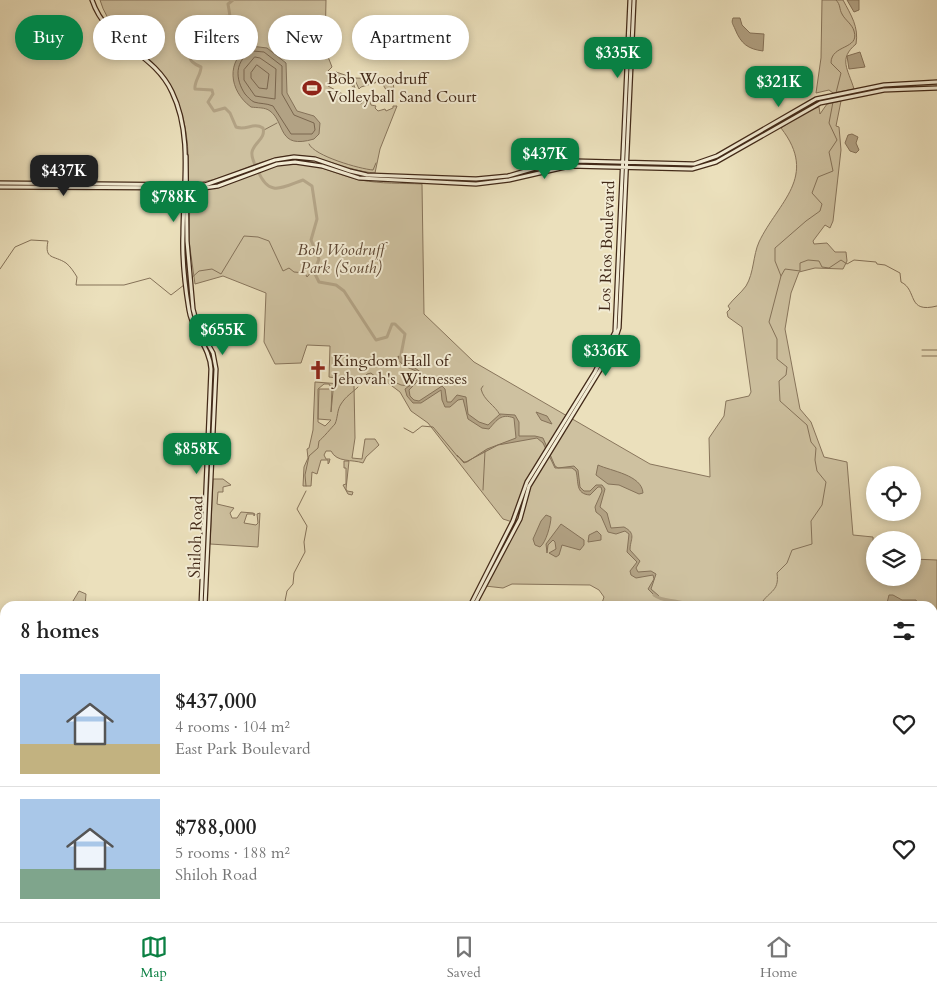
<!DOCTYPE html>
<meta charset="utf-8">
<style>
body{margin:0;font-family:Cardo,serif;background:#f6f6f6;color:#222;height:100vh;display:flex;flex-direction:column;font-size:19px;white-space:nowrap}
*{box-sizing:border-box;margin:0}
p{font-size:16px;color:#767676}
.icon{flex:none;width:28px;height:28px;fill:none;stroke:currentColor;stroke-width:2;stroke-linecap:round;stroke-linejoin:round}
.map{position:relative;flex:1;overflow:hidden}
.sheet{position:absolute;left:0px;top:601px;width:938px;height:321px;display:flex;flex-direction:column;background:#fff;border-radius:15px 15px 0 0;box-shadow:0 2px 8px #0003}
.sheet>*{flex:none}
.top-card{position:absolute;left:15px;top:15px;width:500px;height:45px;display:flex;gap:10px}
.buttons{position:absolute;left:866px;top:466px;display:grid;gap:10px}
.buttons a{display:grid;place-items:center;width:55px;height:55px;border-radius:50%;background:#fff;box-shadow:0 2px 8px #0003;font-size:25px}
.price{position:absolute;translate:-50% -42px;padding:0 11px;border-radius:10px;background:#0b8043;color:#fff;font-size:16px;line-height:32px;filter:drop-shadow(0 1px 2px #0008)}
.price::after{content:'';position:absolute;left:50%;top:30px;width:15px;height:11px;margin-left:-8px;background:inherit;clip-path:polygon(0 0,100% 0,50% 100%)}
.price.selected{background:#222;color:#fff}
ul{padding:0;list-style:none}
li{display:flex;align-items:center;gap:15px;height:125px;padding:0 20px}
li+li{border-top:1px solid #e0e0e0}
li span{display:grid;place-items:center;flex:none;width:140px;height:100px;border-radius:0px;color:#555}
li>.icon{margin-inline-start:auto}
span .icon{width:60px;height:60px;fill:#fffc;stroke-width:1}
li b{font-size:21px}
h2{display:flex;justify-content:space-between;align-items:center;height:60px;padding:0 20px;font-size:21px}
.chip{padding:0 18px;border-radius:22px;background:#fff;box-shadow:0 2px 8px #0003;font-size:18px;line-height:45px}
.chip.selected{background:#0b8043;color:#fff}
.tab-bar{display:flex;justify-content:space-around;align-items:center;height:70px;border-top:1px solid #e0e0e0;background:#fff;font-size:14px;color:#767676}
.tab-bar a{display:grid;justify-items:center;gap:2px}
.tab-bar .selected{color:#0b8043}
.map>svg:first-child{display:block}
</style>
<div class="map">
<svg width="937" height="922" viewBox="0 0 937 922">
<rect width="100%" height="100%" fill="#ebe0bc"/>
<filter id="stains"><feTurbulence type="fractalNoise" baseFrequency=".004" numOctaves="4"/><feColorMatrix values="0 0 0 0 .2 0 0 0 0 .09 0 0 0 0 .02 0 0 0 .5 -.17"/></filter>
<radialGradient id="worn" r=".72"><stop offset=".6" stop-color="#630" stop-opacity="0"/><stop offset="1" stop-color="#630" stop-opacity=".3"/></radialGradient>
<!-- green -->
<path fill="#cec1a0" stroke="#88755c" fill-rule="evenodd" d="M100,0H326L325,49L332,67L328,71V86L361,104L366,99L370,101L371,105L376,106L375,108L378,111L385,109L386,111L393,108V106H397L380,149L375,173C345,171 319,153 288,156C253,160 225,183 188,183C190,132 184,91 144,55C126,39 107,25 100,0Z
M822,0H843C851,15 859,27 856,44C838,59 848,69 854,89L833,93L829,90L816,93L821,58Z
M336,72L351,77L355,88L336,75L334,77L333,75Z
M354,78L393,79L394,92L389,95L381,81L361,87L359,89Z
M841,101L836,126L839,127L841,150L833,221L830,228L825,225L813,241L814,244L827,243L835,252H846L847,261L843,269L815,268L799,272L791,293L785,329L800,409L811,422L824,457L847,462L853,535L873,537L875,578H912L913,559L937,560V844L933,845L932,606H601L604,597L599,590L590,585L512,584L503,588L485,586L519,524L503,519L428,423L411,411L400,392L384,380L359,381L329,377L330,346L307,345L301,363L275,364L264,342L266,293L223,276L195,284L189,241L190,191C225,191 252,169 286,164C313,160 335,175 361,180C381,184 402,183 422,184L424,314L474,362L650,464L710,477L709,438L724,416L726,401L749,396L751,392L742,327L728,317L727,312L730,309L728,306C733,299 741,293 746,286C754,273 753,255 759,242C778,202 819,177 781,128L807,111L819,107L820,114L827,104Z
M315,382L354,385L355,438L352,458L362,459L365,439H375L379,445L366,457L363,463C352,459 337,463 331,451H326L324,455L326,459H330L329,463L328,464V460H321L317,474L312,472L311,486H303L304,467L308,458L307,449L309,448L313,430ZM324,384H329L333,391L331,412L332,389H319L318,419L331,420L325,426L318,422V389Z
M344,461H349L346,489L347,491L353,492L352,495L348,494L343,485L346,484V468H344Z
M213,479H223L231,485L223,487V492H218L217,504L234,508L230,513L232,518H237L241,512L253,513L255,514L254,516V514H247L244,523L256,525L258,523L257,514L260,513L258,547L210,544Z
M79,591L86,594L85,606H70Z"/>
<!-- water -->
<path fill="#b2a284" stroke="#857259" d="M847,0H859V10L854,12Z
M733,18H740L742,25L750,33L764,34L763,51C748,49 741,44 735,29C733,24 731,23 733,18Z
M251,46L267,48L286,63L287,93L297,111L314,116L320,123L319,134L314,139C277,150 286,123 270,111C265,107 257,108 251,107C229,91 225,60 251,46Z
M860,52L865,67L849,69L847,56Z
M852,134L858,137L856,143L859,150L856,153L850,151L845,143L848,135Z
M398,356L422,373L421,378L409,390L410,396L414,400L419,401L442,386L445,389L447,402H451L457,395L466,397L468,414L479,422L488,425L500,414L515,415L519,422V436H535L543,438L555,466L558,468L574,466L578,470L580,487L584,491H590L596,485H602L605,489L600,507L607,513L611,528L624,527C637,534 630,539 630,550L640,561L636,568L638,572L651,571L656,574L651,589L659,596L657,598L648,589L654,579L653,575L636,578L631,575L630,571L637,562L627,552L629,534L625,531L616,534L608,532L601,516L596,512L595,507L602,491L601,487H598L590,495C575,494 579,482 576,471L572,468H555L543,443L537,438L498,445L464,463L457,455L464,462H467L487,449L516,438L514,418C501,413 497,420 489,429L482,428L468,419L463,399L458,400L450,407H445L442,400L441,390L421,403H413L407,396L405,389L417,380L420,374C413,367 400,369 398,356Z
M536,412L547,416L552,424L541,420Z
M598,465C611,471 642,475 643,493L639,494L619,485L608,484L596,475Z
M546,515L551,517C551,524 546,543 540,547L535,545L533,539L541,521Z
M561,524L584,540V545L580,550L562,545L559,555L556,557L549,553L556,549L555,542L553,540L548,545L547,553L546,544Z
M597,531L601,535V540L588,542L589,535Z
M889,595H893L902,600H916L917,602L912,606H895L887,603Z"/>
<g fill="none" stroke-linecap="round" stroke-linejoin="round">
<!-- shore -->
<path stroke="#7a664e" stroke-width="1" d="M253,51L264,52L282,66V94L294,115L314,123L315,130L312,134H291L273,106C266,103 260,104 254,102C250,100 248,97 245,94C235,79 234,60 253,51Z
M255,57L260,58L276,69L275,99L255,96L244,80V70Z
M257,65L269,74L267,89L259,88L251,78V73Z"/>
<!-- stream -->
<path stroke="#857259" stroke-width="1" d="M836,0C841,5 839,9 842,14C845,20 852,24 854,31C860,50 831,44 831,63L841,73L836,93
M264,130L277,123
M309,144C314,156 360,169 373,170L376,163
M0,269L15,247L31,240L48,241C44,260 54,255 66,263C70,266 74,272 77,277L76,285H124L150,278L171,295L184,285
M781,276L785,269L800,271V263L808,260L819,261L822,267L829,268L841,260L847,264L854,260L876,262L877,264L885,265L900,273L901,282C918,290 906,314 937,306
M187,282L199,271L212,269L221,274L244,236L258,237L269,241L283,271L289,268L294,272L305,273L307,277L312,271L314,272
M922,350H937
M922,356H937
M361,382L367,374L371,373L377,378L382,376L401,385L409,386
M483,386L481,389C484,401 495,405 500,415
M404,428L413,433L422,426L433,427L458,457
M306,486L305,475L309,456L318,448L319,441C322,439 333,426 335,424C338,417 337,410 341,404C346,396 352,393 358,387
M483,490L485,451
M284,606L287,591L293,584L294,573L305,552L304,542L307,526L297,509L306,491
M760,606C767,591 780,593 777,573L787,563L792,550L812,544L811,521L822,505L826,482L817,471L815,460L816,448L811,442L807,425L780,401L779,381L786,375L787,367L777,359V339L769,322L781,276L775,261V248L806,221L820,211L822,204L812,193L818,177L833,171L829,152L837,140L829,123L833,102"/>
<!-- river -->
<path stroke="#b2a284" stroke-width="3" d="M233,0L228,4L230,16L220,17L194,33V48L189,53C189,61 194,64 201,67C201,75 194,81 195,89L212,90L213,94L208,102L214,111L225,108L230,113L236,127C246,131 253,122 263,128C266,139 254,142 252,152C251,158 255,165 258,171C269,197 281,188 303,180L312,186L317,219L311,240L319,259L314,272L319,282L336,285L344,291L376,340L387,337L392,324H395L405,334L400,360
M654,595C663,602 673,599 683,603L684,606
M932,754L937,757"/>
<!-- secondary casing -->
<g stroke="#422918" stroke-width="5.5">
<path id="secondary" d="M92,0C107,45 153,51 172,92C193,135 183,188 183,234C182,259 185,286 189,310C192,332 210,347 211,369L201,606
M186,156L187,241L193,309L197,324L213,353L216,369L205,606
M0,183L205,185L275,160L294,157L315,159L350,171L367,175L476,179L508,176L549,164L576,161L694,164L717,156L816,99L884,85L937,82
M0,187L204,188L218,186L277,164L295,162L322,166L359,178L476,184L509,180L570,166L692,169L716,162L820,103L884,90L937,88
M470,606L513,521L527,482L595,372L615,332L630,0
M474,606L520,519L529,486L611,352L619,328L634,0
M0,665L5,668
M0,670L5,673
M181,918V922
M185,918L186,922
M448,920L453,919"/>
</g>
<!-- primary casing -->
<g stroke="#422918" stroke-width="6">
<path id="primary" d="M932,847L937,846
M932,852L937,851
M652,918H701
M0,920H76L88,918
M87,922L97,918"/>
</g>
<!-- secondary -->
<use href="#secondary" stroke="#f2ebd3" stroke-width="3"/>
<!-- primary -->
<use href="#primary" stroke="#ebe0bc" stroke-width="4"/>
<!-- rail -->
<path stroke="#422918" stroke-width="1" stroke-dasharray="9 9" stroke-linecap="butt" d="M0,720L5,721
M798,918L810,922
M22,922V918"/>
</g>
<!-- icons -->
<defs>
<g id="stadium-bare" transform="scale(1.5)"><path d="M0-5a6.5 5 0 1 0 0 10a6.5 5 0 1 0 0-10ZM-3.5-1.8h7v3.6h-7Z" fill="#8f2418" stroke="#f2ebd3" stroke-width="2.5" paint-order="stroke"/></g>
<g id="church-bare" transform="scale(1.5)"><path d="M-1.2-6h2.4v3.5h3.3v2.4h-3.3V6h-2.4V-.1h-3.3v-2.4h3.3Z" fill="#8f2418" stroke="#f2ebd3" stroke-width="2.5" paint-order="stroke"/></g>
</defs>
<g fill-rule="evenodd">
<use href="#stadium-bare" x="312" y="88"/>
<use href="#church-bare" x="318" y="370"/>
</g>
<g text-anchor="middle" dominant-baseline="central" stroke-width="4" stroke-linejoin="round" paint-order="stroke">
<!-- poi labels -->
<g font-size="16" fill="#422918" stroke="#f2ebd3" text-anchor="start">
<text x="327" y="79">Bob Woodruff<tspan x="327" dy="18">Volleyball Sand Court</tspan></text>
<text x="333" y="361">Kingdom Hall of<tspan x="333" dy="18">Jehovah's Witnesses</tspan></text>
</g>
<!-- street labels -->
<g font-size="16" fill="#422918" stroke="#f2ebd3">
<text transform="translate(607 246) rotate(-88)">Los Rios Boulevard</text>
<text transform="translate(196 537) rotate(-88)">Shiloh Road</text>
</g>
<!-- park labels -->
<g font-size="16" font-style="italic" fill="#5e4733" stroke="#f2ebd3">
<text x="341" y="250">Bob Woodruff<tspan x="341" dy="18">Park (South)</tspan></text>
</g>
</g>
<rect width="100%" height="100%" filter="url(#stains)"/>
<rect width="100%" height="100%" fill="url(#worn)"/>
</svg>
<div class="buttons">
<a><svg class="icon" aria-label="locate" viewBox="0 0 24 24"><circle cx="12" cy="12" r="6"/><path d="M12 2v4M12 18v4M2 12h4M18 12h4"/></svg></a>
<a><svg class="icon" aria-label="layers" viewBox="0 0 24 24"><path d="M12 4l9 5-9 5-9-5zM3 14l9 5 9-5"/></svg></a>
</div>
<b class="price" style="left:618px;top:79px">$335K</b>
<b class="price" style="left:779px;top:108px">$321K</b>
<b class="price" style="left:545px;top:180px">$437K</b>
<b class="price selected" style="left:64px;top:197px">$437K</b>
<b class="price" style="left:174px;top:223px">$788K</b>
<b class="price" style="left:223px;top:356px">$655K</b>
<b class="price" style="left:606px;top:377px">$336K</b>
<b class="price" style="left:197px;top:475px">$858K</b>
<div class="top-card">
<a class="chip selected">Buy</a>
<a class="chip">Rent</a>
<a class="chip">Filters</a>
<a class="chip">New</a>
<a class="chip">Apartment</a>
</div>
<section class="sheet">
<h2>8 homes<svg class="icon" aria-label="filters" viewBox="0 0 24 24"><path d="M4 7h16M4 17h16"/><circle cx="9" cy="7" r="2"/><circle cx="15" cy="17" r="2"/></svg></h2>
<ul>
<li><span style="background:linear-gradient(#a9c7e8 70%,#c2b280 0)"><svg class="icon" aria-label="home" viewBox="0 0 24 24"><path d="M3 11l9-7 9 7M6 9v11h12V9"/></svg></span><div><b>$437,000</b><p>4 rooms · 104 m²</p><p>East Park Boulevard</p></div><svg class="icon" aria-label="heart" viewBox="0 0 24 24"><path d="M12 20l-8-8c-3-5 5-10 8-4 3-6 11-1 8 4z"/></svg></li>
<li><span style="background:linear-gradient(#a9c7e8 70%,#7fa58c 0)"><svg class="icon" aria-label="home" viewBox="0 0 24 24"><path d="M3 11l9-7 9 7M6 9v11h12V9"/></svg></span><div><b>$788,000</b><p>5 rooms · 188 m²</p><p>Shiloh Road</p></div><svg class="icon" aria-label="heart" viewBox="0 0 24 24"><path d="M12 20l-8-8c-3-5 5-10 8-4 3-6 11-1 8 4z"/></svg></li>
</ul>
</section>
</div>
<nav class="tab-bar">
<a class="selected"><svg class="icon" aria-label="map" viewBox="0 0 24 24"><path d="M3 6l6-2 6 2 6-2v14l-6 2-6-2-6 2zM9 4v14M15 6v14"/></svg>Map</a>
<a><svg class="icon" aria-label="saved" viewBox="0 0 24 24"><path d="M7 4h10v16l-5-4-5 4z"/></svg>Saved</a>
<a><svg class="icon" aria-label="home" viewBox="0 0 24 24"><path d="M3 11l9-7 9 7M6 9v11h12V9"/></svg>Home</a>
</nav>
